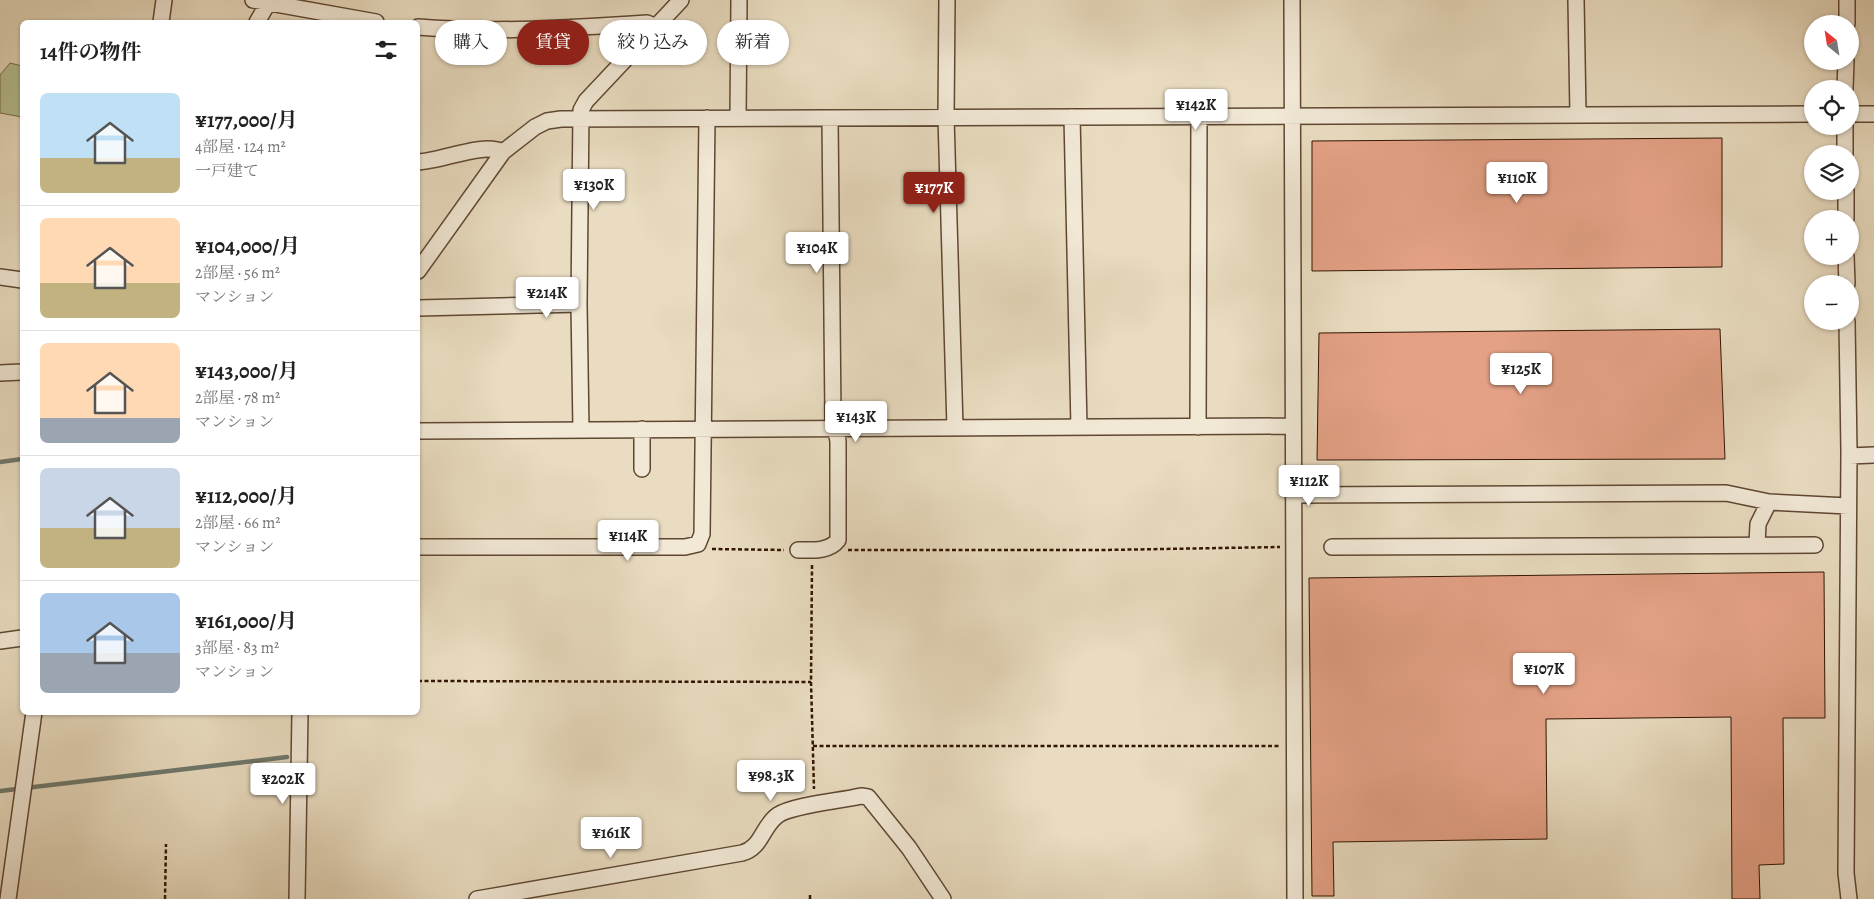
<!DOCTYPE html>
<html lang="ja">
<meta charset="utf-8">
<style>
body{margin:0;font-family:Alegreya,"Noto Serif JP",serif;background:#f6f6f6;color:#222;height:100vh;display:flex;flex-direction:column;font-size:19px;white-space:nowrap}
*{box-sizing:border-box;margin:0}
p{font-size:16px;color:#767676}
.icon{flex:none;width:28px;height:28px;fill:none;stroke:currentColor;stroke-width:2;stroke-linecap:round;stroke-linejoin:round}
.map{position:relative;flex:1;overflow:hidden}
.panel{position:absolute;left:20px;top:20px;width:400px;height:695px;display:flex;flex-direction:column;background:#fff;border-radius:8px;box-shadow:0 1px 4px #0004}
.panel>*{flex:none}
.top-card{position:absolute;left:435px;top:20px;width:475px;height:45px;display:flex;gap:10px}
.needle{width:32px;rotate:330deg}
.tools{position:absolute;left:1804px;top:15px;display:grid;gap:10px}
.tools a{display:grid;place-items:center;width:55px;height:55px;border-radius:50%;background:#fff;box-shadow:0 1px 4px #0004;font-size:25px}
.price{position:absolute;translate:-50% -42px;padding:0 11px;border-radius:5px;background:#fff;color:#222;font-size:16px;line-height:32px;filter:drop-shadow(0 1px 2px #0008)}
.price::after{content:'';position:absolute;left:50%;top:30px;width:15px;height:11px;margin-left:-8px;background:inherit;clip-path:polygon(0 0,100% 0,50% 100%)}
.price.current{background:#8f2418;color:#fff}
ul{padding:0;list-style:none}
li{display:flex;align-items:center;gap:15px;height:125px;padding:0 20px}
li+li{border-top:1px solid #e0e0e0}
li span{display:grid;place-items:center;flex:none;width:140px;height:100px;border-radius:8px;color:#555}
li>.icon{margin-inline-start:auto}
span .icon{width:60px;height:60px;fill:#fffc;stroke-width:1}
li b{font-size:21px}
h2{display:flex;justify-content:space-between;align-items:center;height:60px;padding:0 20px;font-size:21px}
.chip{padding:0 18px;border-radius:22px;background:#fff;box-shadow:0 1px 4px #0004;font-size:18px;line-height:45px}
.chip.current{background:#8f2418;color:#fff}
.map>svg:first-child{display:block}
</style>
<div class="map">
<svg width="1874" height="899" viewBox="0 0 1874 899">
<rect width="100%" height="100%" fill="#e9dcc0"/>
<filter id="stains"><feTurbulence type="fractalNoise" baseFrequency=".004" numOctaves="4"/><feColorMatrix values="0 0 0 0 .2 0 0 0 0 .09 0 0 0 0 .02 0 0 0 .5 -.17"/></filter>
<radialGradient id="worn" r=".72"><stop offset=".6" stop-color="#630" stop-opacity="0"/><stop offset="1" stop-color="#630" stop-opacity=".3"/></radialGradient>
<!-- green -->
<path fill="#b6c093" stroke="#746a4b" d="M10,63L22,66V117L0,113V75Z"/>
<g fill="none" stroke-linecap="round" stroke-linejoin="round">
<!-- stream -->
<path stroke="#6f796d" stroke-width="4.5" d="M0,462L22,459
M0,791L287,757"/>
</g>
<!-- building -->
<path fill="#e4a186" stroke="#321503" d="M1722,138V267L1312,271V141Z
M1720,329L1725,459L1317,460L1319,333Z
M1824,572L1825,718H1783L1784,864L1759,865L1760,899H1732L1731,717L1546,719L1547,839L1333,842L1334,896H1312L1309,578Z"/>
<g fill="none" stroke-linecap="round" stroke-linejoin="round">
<!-- minor casing -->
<g stroke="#604732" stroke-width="18">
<path id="minor" d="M253,0L376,22
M947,0L946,117L955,428
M1292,0L1295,899
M1576,0L1578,115
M161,22L164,0
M257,22L270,0
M1847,24V0
M418,27C494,33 571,28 647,23L657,27
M1845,89L1846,61
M1850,114H1874
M1072,117L1079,427
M738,118L739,0
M1845,126V154
M418,162C443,161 482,142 503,152
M1846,191V219
M1846,256L1847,284
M418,271L503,152L535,127L547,121L561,119L1812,114
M0,277L22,280
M579,304L581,110L586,101L681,0
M418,308L579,304L581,430
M1847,321L1849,452L1846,873L1849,899
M0,373L22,372
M1198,427L1199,116
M642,429V469
M418,431L1293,426
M1849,456L1874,455
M1294,495L1726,493L1769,502L1758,524L1757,544
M1769,502L1848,506
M418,547H685L698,544L702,534L707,118
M1332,547L1815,545
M798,550C811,550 829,552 838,540V441L833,417L830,118
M0,641L22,638
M8,899L34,712
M297,899L300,712
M477,899L742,853C762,848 762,826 778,815C793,805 840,801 861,796L868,797L909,848L943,899"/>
</g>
<!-- path -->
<path stroke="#321503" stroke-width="2.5" stroke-dasharray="4 2.5" stroke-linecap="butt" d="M712,549L784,550
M848,550H1104L1280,547
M812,565L811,682L814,789
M418,681L811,682
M813,746H1281
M165,899L166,844
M810,899V895"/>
<!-- minor -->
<use href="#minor" stroke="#f1e8d6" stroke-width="15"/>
</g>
<rect width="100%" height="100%" filter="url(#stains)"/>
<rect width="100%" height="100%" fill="url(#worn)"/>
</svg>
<div class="tools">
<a><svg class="needle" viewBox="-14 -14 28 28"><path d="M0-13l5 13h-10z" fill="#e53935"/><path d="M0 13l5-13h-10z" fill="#767676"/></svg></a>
<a><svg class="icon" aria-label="locate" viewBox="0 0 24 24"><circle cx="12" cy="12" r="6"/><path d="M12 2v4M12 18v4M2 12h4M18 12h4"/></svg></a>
<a><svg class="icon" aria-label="layers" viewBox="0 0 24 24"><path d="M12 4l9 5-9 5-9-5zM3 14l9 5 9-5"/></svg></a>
<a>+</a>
<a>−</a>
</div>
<b class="price" style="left:1196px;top:131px">¥142K</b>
<b class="price" style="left:1517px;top:204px">¥110K</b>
<b class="price" style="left:594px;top:211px">¥130K</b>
<b class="price current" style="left:934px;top:214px">¥177K</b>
<b class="price" style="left:817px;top:274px">¥104K</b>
<b class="price" style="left:547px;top:319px">¥214K</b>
<b class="price" style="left:1521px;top:395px">¥125K</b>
<b class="price" style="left:856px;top:443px">¥143K</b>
<b class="price" style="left:1309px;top:507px">¥112K</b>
<b class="price" style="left:628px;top:562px">¥114K</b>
<b class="price" style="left:1544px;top:695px">¥107K</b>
<b class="price" style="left:771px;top:802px">¥98.3K</b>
<b class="price" style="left:283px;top:805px">¥202K</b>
<b class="price" style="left:611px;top:859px">¥161K</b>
<div class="top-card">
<a class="chip">購入</a>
<a class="chip current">賃貸</a>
<a class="chip">絞り込み</a>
<a class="chip">新着</a>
</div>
<section class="panel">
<h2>14件の物件<svg class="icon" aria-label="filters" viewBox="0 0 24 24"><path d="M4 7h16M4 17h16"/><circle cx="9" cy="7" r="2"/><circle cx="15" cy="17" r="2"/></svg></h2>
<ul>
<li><span style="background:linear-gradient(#bfe0f5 65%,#c2b280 0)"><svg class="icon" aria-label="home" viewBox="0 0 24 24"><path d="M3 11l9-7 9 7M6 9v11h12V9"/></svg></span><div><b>¥177,000/月</b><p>4部屋 · 124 m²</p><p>一戸建て</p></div></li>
<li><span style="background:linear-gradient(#ffd9b3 65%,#c2b280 0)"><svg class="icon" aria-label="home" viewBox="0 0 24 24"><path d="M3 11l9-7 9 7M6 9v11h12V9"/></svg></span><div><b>¥104,000/月</b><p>2部屋 · 56 m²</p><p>マンション</p></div></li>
<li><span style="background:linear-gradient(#ffd9b3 75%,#9aa5b1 0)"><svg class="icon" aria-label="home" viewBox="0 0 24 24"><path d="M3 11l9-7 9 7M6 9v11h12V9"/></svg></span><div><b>¥143,000/月</b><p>2部屋 · 78 m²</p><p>マンション</p></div></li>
<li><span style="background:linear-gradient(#c9d6e8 60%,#c2b280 0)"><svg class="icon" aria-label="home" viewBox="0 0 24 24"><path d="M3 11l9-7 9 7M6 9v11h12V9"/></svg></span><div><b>¥112,000/月</b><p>2部屋 · 66 m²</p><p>マンション</p></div></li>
<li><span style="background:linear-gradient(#a9c7e8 60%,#9aa5b1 0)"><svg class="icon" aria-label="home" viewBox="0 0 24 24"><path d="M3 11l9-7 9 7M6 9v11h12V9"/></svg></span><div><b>¥161,000/月</b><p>3部屋 · 83 m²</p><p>マンション</p></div></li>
</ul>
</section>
</div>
